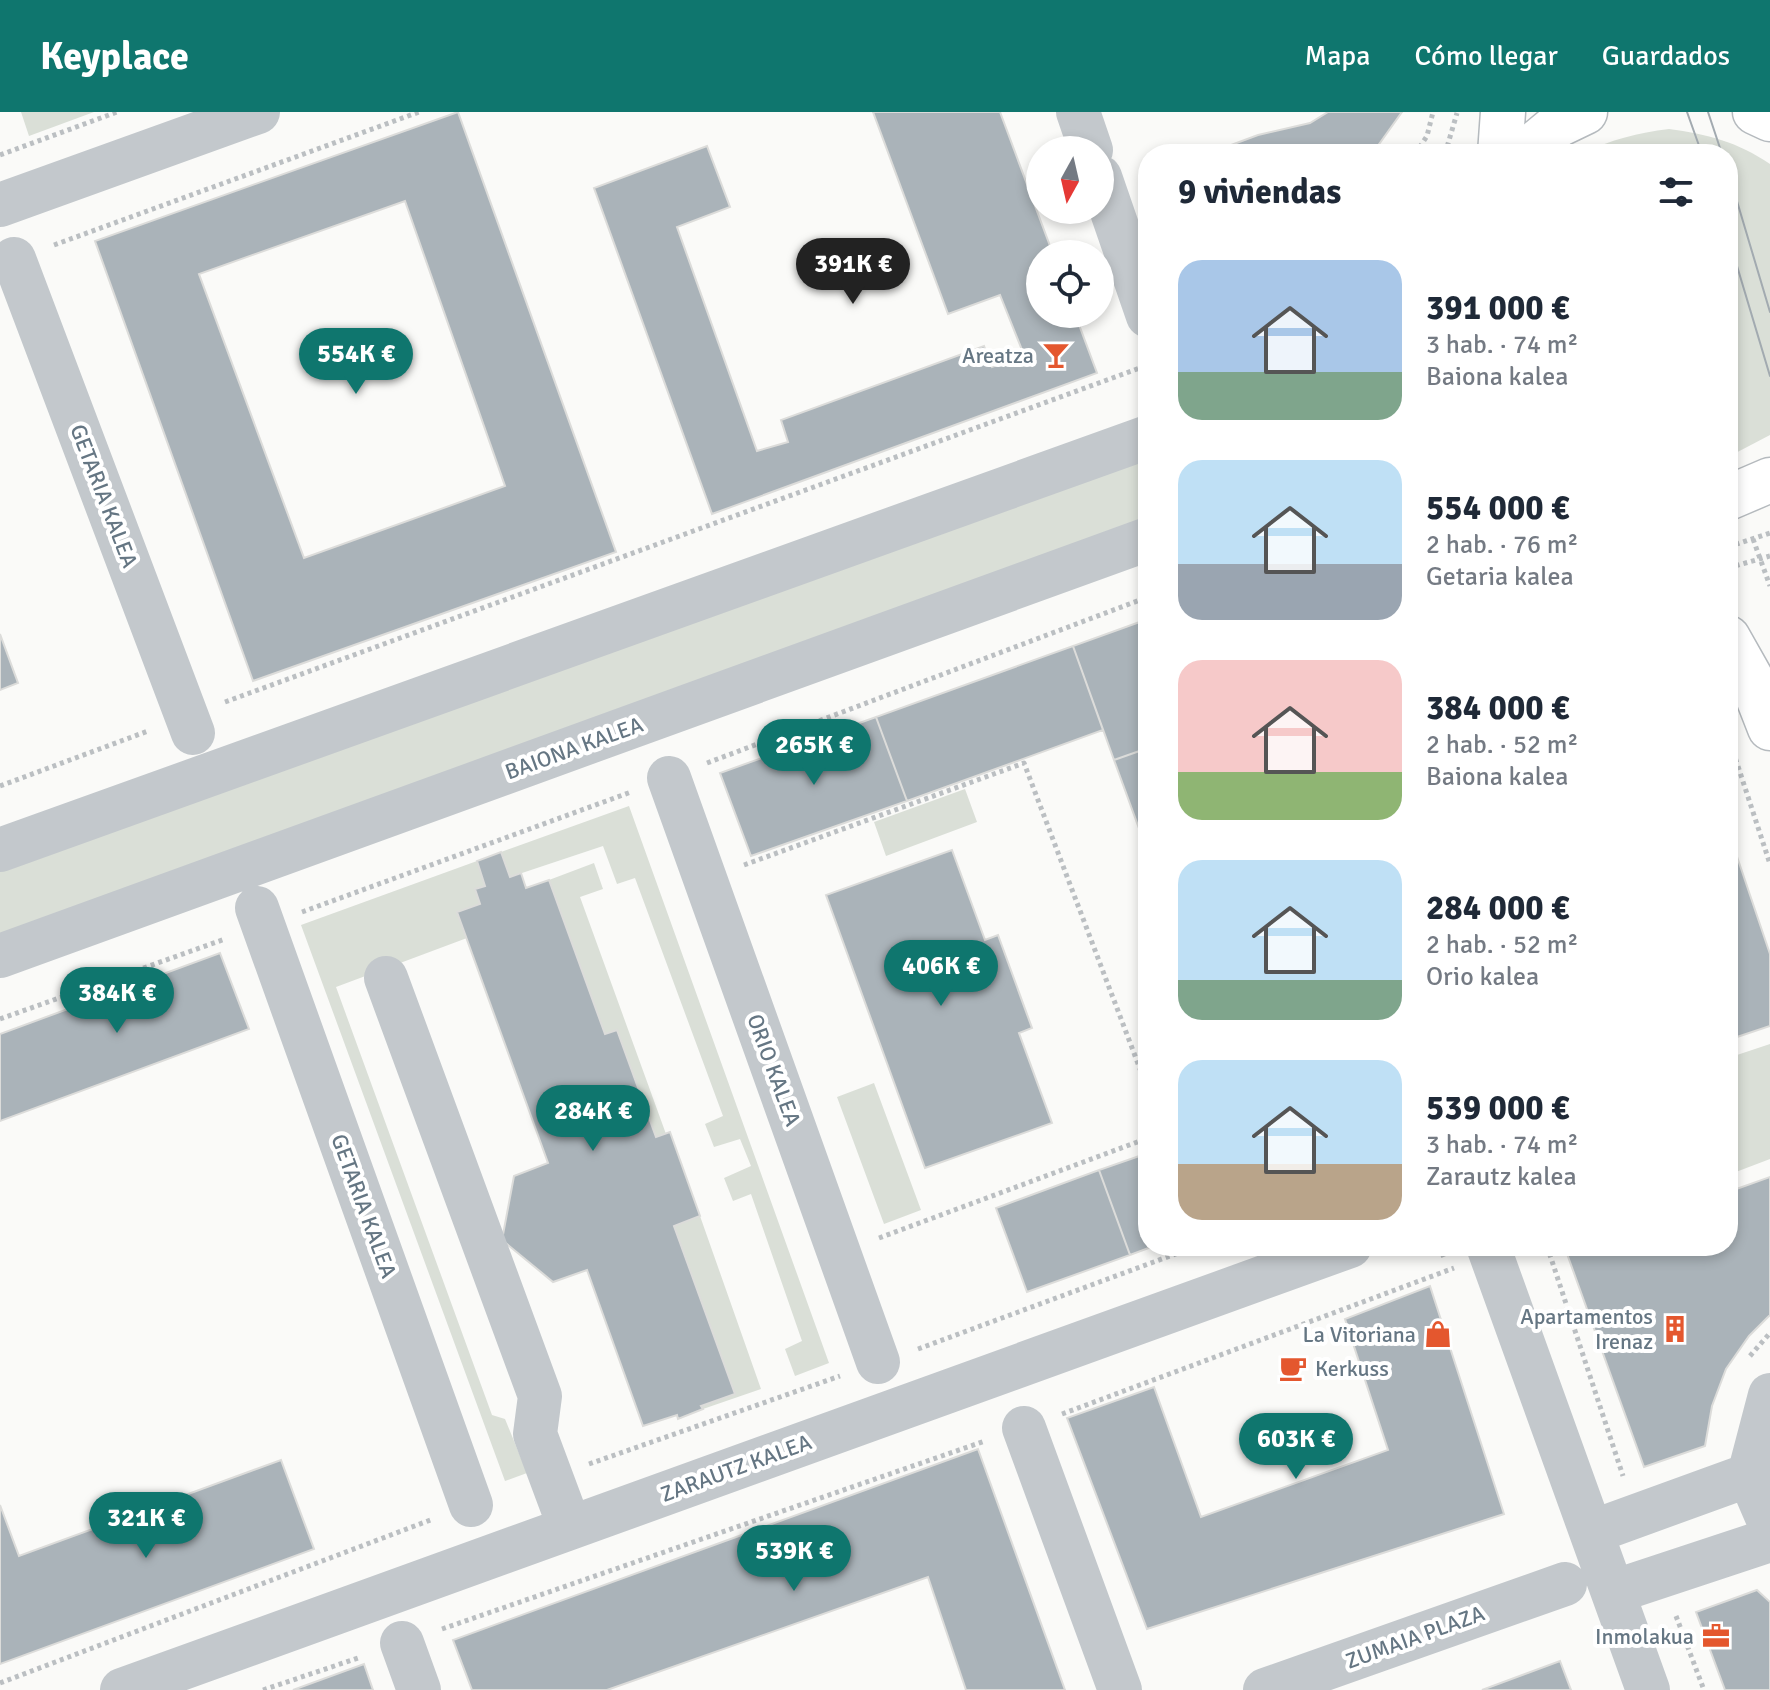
<!DOCTYPE html>
<html lang="es">
<meta charset="utf-8">
<style>
body{margin:0;font-family:Signika,sans-serif;background:#f6f6f7;color:#1f2937;height:100vh;display:flex;flex-direction:column;font-size:30px;white-space:nowrap}
*{box-sizing:border-box;margin:0}
p{font-size:26px;color:#747a83}
.icon{flex:none;width:44px;height:44px;fill:none;stroke:currentColor;stroke-width:2;stroke-linecap:round;stroke-linejoin:round}
.map{position:relative;flex:1;overflow:hidden}
.side{position:absolute;left:1138px;top:32px;width:600px;height:1112px;display:flex;flex-direction:column;background:#fff;border-radius:32px;box-shadow:0 4px 12px #0003}
.side>*{flex:none}
.needle{width:52px;rotate:188deg}
.buttons{position:absolute;left:1026px;top:24px;display:grid;gap:16px}
.buttons a{display:grid;place-items:center;width:88px;height:88px;border-radius:50%;background:#fff;box-shadow:0 4px 12px #0003;font-size:40px}
.price{position:absolute;translate:-50% -68px;padding:0 18px;border-radius:28px;background:#0f766e;color:#fff;font-size:26px;line-height:52px;filter:drop-shadow(0 2px 4px #0008)}
.price::after{content:'';position:absolute;left:50%;top:48px;width:24px;height:18px;margin-left:-12px;background:inherit;clip-path:polygon(0 0,100% 0,50% 100%)}
.price.on{background:#222;color:#fff}
ul{padding:0;list-style:none}
li{display:flex;align-items:center;gap:24px;height:200px;padding:0 40px}
li span{display:grid;place-items:center;flex:none;width:224px;height:160px;border-radius:24px;color:#555}
li>.icon{margin-inline-start:auto}
span .icon{width:96px;height:96px;fill:#fffc;stroke-width:1}
li b{font-size:34px}
h2{display:flex;justify-content:space-between;align-items:center;height:96px;padding:0 40px;font-size:34px}
header{display:flex;align-items:center;gap:48px;box-sizing:border-box;height:112px;padding:0 40px;background:#0f766e;color:#fff}
header strong{font-size:38px}
nav{display:flex;gap:44px;margin-inline-start:auto;font-size:28px}
.map>svg:first-child{display:block}
</style>
<header>
<strong>Keyplace</strong>
<nav><a>Mapa</a><a>Cómo llegar</a><a>Guardados</a></nav>
</header>
<div class="map">
<svg width="1770" height="1578" viewBox="0 0 1770 1578">
<rect width="100%" height="100%" fill="#fafaf8"/>
<!-- green -->
<path fill="#dadfd7" d="M21,0H94L29,24Z
M1669,17C1707,22 1738,30 1770,52V323L1728,345V42H1583C1611,27 1638,21 1669,17Z
M1148,341V407L0,822V755Z
M965,677L977,710L886,744L874,710Z
M629,694L829,1251L795,1264L785,1237L802,1229L751,1082L733,1089L724,1066L751,1054L740,1027L714,1035L705,1012L723,1004L635,766L617,772L603,734L510,765L501,740Z
M477,749L485,774L480,792L458,801L467,826L336,875L492,1303L505,1307L527,1361L505,1369L301,813Z
M594,751L603,777L580,785L666,1022L656,1025L617,918L605,922L549,768Z
M1770,932V1047L1728,1063V946Z
M874,971L921,1098L884,1112L837,985Z
M700,1104L761,1277L703,1297L701,1294L735,1281L674,1114Z"/>
<!-- building -->
<path fill="#aab3b9" stroke="#dcdcda" stroke-width="2" fill-rule="evenodd" d="M458,0L616,440L253,569L95,129ZM405,89L505,374L304,446L199,162Z
M873,0H1000L1053,142H1040V202H1075L1097,261L712,402L594,76L707,34L730,95L677,115L757,339L788,330L781,308L984,234L992,255L1024,243L1000,183L948,202Z
M1328,0H1402L1372,42H1207L1258,23L1310,11Z
M1148,507V636L1114,648L1073,534Z
M0,522L18,571L0,578Z
M1073,534L1103,618L907,689L876,605Z
M876,605L907,689L751,744L720,661Z
M1148,636V729L1144,730L1114,648Z
M1728,718L1770,842V914L1728,928Z
M952,738L985,828L998,823L1032,916L1019,921L1052,1011L925,1056L826,783Z
M501,740L510,765L521,761L526,776L549,768L605,922L617,918L656,1025L670,1020L700,1104L674,1114L735,1282L701,1294L703,1297L678,1307L677,1303L643,1314L587,1158L553,1170L502,1128L514,1064L548,1051L457,800L480,792L475,777L485,774L477,749Z
M220,841L249,917L0,1009V922Z
M1148,1041V1134H1154L1130,1143L1099,1058Z
M1099,1058L1130,1143L1027,1180L996,1096Z
M1770,1065V1203L1749,1224L1726,1257L1712,1294L1705,1334L1644,1355L1566,1139L1578,1134H1728V1080Z
M1430,1174L1504,1402L1147,1517L1067,1306L1154,1275L1201,1405L1388,1338L1345,1207Z
M978,1337L1065,1578H966L928,1465L607,1578H472L453,1528Z
M281,1348L314,1437L0,1552V1393L19,1444Z
M1757,1478L1770,1490V1578H1725L1696,1500Z
M1560,1549L1571,1578H1482Z
M364,1552L373,1578H293Z"/>
<g fill="none" stroke-linecap="round" stroke-linejoin="round">
<!-- major casing -->
<g stroke="#b5babe" stroke-width="47">
<path id="major" d="M1755,0L1770,7
M1500,42L1503,0
M1523,42L1558,13L1585,0
M1728,386L1770,368
M1728,526L1750,565L1770,616"/>
</g>
<!-- path -->
<path stroke="#bbbfc2" stroke-width="5" stroke-dasharray="4 4" stroke-linecap="butt" d="M1415,42L1427,24L1433,0
M1445,42L1457,1
M0,43L117,0
M54,133L419,0
M1753,427L1770,474
M1728,435L1770,421
M1728,456L1770,444
M225,590L1148,253
M1733,639L1770,752
M707,651L1148,485
M0,674L148,619
M744,753L1024,651L1148,978
M302,800L631,680
M0,907L225,827
M879,1126L1148,1026
M1439,1134L1445,1148
M1547,1134L1623,1364
M918,1237L1197,1134
M1750,1244L1770,1221
M1062,1302L1454,1156
M589,1352L840,1264
M1676,1504L1704,1578
M442,1517L985,1329
M0,1571L433,1407
M263,1578L361,1545"/>
<!-- minor -->
<path stroke="#c3c8cc" stroke-width="44" d="M1078,0L1091,38
M1100,65L1148,204
M0,93L258,0
M14,147L193,621
M669,666L878,1250
M0,738L1148,325
M257,796L471,1393
M0,844L1148,427
M386,866L540,1284L535,1322L570,1416
M1488,1134L1648,1578
M1770,1283L1749,1363L1770,1412
M1024,1316L1120,1578
M1592,1420L1749,1363
M1613,1480L1770,1428
M402,1531L419,1578
M122,1578L1350,1134
M1265,1578L1565,1472"/>
<!-- major -->
<use href="#major" stroke="#fff" stroke-width="44"/>
<!-- tram -->
<path stroke="#a2aab0" stroke-width="2" d="M1687,0L1702,42
M1708,0L1722,42
M1728,59L1770,200
M1728,124L1770,264"/>
</g>
<!-- icons -->
<defs>
<g id="bar-bare" transform="scale(2.16)"><path d="M-6-5H6L.8 .8V4.5H3.5V6h-7V4.5H-.8V.8Z" fill="#e4572e" stroke="#fff" stroke-width="2.5" paint-order="stroke"/></g>
<g id="building-bare" transform="scale(2.16)"><path d="M-4-6H4V6H1V3H-1V6H-4ZM-2.5-4.3h1.7v1.8h-1.7ZM.8-4.3h1.7v1.8H.8ZM-2.5-1h1.7V.8h-1.7ZM.8-1h1.7V.8H.8Z" fill="#e4572e" stroke="#fff" stroke-width="2.5" paint-order="stroke"/></g>
<g id="shop-bare" transform="scale(2.16)"><path d="M-5-2.5h2.3a2.7 3.5 0 0 1 5.4 0H5L5.5 6h-11ZM-1.5-2.5h3a1.5 2.3 0 0 0-3 0Z" fill="#e4572e" stroke="#fff" stroke-width="2.5" paint-order="stroke"/></g>
<g id="cafe-bare" transform="scale(2.16)"><path d="M-5.5-4.5H6V0H3Q3 3.5 0 3.5H-2.5Q-5.5 3.5-5.5 0ZM3-3.2v2h1.7v-2ZM-6 4.5H4V6H-6Z" fill="#e4572e" stroke="#fff" stroke-width="2.5" paint-order="stroke"/></g>
<g id="office-bare" transform="scale(2.16)"><path d="M-6-3h4V-5.5h4V-3h4V5H-6ZM-1-4.5V-3h2v-1.5ZM-6 0V1H6V0Z" fill="#e4572e" stroke="#fff" stroke-width="2.5" paint-order="stroke"/></g>
</defs>
<g fill-rule="evenodd">
<use href="#bar-bare" x="1056" y="243"/>
<use href="#building-bare" x="1675" y="1217"/>
<use href="#shop-bare" x="1438" y="1222"/>
<use href="#cafe-bare" x="1293" y="1256"/>
<use href="#office-bare" x="1716" y="1524"/>
</g>
<g text-anchor="middle" dominant-baseline="central" stroke-width="8" stroke-linejoin="round" paint-order="stroke">
<!-- poi labels -->
<g font-size="22" fill="#657683" stroke="#fff" text-anchor="end">
<text x="1034" y="243">Areatza</text>
<text x="1653" y="1204">Apartamentos<tspan x="1653" dy="25">Irenaz</tspan></text>
<text x="1416" y="1222">La Vitoriana</text>
<text x="1315" y="1256" text-anchor="start">Kerkuss</text>
<text x="1694" y="1524">Inmolakua</text>
</g>
<!-- street labels -->
<g font-size="22" fill="#657683" stroke="#fff">
<text transform="translate(104 384) rotate(69)">GETARIA KALEA</text>
<text transform="translate(574 636) rotate(-20)">BAIONA KALEA</text>
<text transform="translate(774 958) rotate(70)">ORIO KALEA</text>
<text transform="translate(364 1094) rotate(70)">GETARIA KALEA</text>
<text transform="translate(736 1356) rotate(-20)">ZARAUTZ KALEA</text>
<text transform="translate(1415 1525) rotate(-20)">ZUMAIA PLAZA</text>
</g>
</g>
</svg>
<div class="buttons">
<a><svg class="needle" viewBox="-14 -14 28 28"><path d="M0-13l5 13h-10z" fill="#e53935"/><path d="M0 13l5-13h-10z" fill="#747a83"/></svg></a>
<a><svg class="icon" aria-label="locate" viewBox="0 0 24 24"><circle cx="12" cy="12" r="6"/><path d="M12 2v4M12 18v4M2 12h4M18 12h4"/></svg></a>
</div>
<b class="price on" style="left:853px;top:194px">391K €</b>
<b class="price" style="left:356px;top:284px">554K €</b>
<b class="price" style="left:814px;top:675px">265K €</b>
<b class="price" style="left:941px;top:896px">406K €</b>
<b class="price" style="left:117px;top:923px">384K €</b>
<b class="price" style="left:593px;top:1041px">284K €</b>
<b class="price" style="left:1296px;top:1369px">603K €</b>
<b class="price" style="left:146px;top:1448px">321K €</b>
<b class="price" style="left:794px;top:1481px">539K €</b>
<section class="side">
<h2>9 viviendas<svg class="icon" aria-label="filters" viewBox="0 0 24 24"><path d="M4 7h16M4 17h16"/><circle cx="9" cy="7" r="2"/><circle cx="15" cy="17" r="2"/></svg></h2>
<ul>
<li><span style="background:linear-gradient(#a9c7e8 70%,#7fa58c 0)"><svg class="icon" aria-label="home" viewBox="0 0 24 24"><path d="M3 11l9-7 9 7M6 9v11h12V9"/></svg></span><div><b>391 000 €</b><p>3 hab. · 74 m²</p><p>Baiona kalea</p></div></li>
<li><span style="background:linear-gradient(#bfe0f5 65%,#9aa5b1 0)"><svg class="icon" aria-label="home" viewBox="0 0 24 24"><path d="M3 11l9-7 9 7M6 9v11h12V9"/></svg></span><div><b>554 000 €</b><p>2 hab. · 76 m²</p><p>Getaria kalea</p></div></li>
<li><span style="background:linear-gradient(#f6c9c9 70%,#8fb573 0)"><svg class="icon" aria-label="home" viewBox="0 0 24 24"><path d="M3 11l9-7 9 7M6 9v11h12V9"/></svg></span><div><b>384 000 €</b><p>2 hab. · 52 m²</p><p>Baiona kalea</p></div></li>
<li><span style="background:linear-gradient(#bfe0f5 75%,#7fa58c 0)"><svg class="icon" aria-label="home" viewBox="0 0 24 24"><path d="M3 11l9-7 9 7M6 9v11h12V9"/></svg></span><div><b>284 000 €</b><p>2 hab. · 52 m²</p><p>Orio kalea</p></div></li>
<li><span style="background:linear-gradient(#bfe0f5 65%,#b9a48a 0)"><svg class="icon" aria-label="home" viewBox="0 0 24 24"><path d="M3 11l9-7 9 7M6 9v11h12V9"/></svg></span><div><b>539 000 €</b><p>3 hab. · 74 m²</p><p>Zarautz kalea</p></div></li>
</ul>
</section>
</div>
